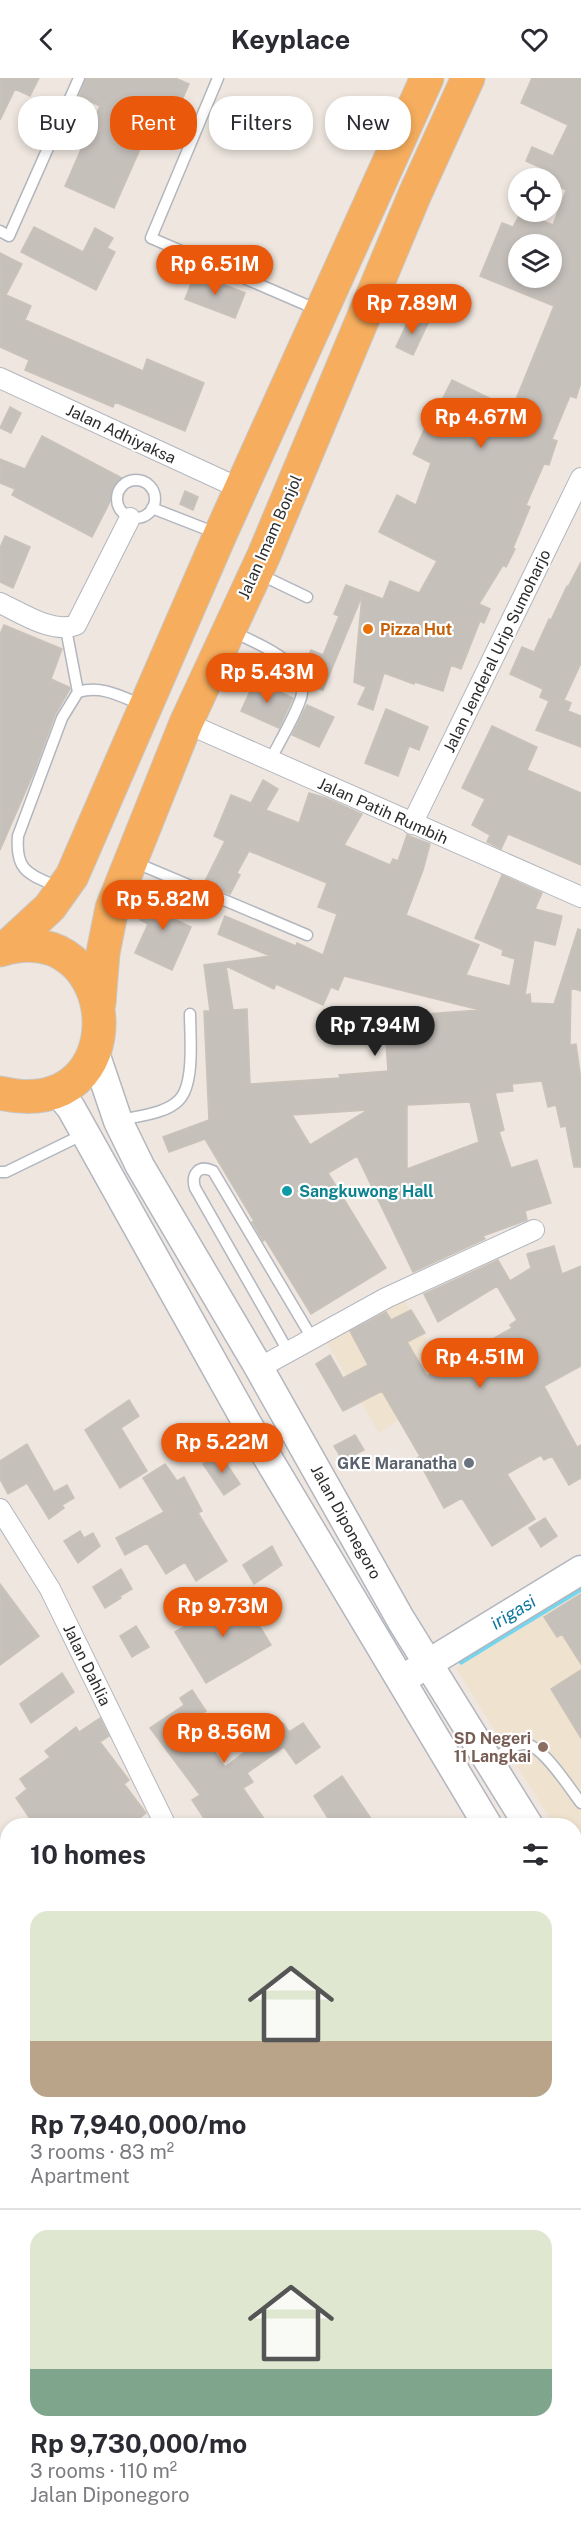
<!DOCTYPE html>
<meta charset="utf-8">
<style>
body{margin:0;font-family:"Public Sans",sans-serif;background:#f2f2f3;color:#2b2b33;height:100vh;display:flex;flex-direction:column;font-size:22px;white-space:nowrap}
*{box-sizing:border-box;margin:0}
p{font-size:20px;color:#7c7c81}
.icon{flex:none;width:33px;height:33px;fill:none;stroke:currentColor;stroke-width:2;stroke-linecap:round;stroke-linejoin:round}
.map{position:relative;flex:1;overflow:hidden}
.drawer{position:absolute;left:0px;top:1740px;width:582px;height:722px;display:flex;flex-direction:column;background:#fff;border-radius:24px 24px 0 0;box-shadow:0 3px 9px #0003}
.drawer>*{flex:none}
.guide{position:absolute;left:18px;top:18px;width:546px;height:54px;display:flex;gap:12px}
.fabs{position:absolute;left:508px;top:90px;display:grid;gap:12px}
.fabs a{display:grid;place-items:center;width:54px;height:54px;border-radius:50%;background:#fff;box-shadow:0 3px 9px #0003;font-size:30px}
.price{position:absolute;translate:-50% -51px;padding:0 14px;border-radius:21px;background:#ea580c;color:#fff;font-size:20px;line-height:39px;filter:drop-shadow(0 2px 3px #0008)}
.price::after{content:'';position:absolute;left:50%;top:36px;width:18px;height:14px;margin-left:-9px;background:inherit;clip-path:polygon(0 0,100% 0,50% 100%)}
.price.current{background:#222;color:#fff}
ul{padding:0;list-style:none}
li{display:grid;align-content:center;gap:12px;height:318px;padding:0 30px}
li+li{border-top:2px solid #e1e1e2}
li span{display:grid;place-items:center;height:186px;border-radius:18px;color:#555}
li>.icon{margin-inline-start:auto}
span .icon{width:108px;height:108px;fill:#fffc;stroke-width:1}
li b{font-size:26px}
h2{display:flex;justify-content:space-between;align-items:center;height:72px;padding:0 30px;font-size:26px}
.pill{padding:0 21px;border-radius:24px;background:#fff;box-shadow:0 3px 9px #0003;font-size:21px;line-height:54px}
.pill.current{background:#ea580c;color:#fff}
header{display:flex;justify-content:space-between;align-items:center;height:78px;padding:0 30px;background:#fff;font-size:27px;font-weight:700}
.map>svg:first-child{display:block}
</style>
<header><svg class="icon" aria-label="back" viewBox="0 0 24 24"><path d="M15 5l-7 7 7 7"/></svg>Keyplace<svg class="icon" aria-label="heart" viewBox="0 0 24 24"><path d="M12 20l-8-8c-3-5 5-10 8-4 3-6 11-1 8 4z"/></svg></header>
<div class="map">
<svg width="581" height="2461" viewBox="0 0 581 2461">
<rect width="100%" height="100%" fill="#eee6df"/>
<!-- education -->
<path fill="#efe2cf" d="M403,1221L453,1306L379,1355L325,1261Z
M581,1514V1790L575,1780L574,1748L554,1747L456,1590Z"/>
<!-- green -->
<path fill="#b9e39c" d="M0,2375L7,2381L8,2454H49L41,2461H0Z"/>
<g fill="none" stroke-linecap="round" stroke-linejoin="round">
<!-- stream -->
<path stroke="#73d6ee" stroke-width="5" d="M461,1584L581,1511"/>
</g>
<!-- building -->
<path fill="#c6c0bb" stroke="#c9c2b8" stroke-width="1.5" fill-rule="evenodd" d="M0,0H39L30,18L15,11L0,42Z
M86,0H175L189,6L169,52L152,44L114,130L65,108L100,28L79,18Z
M532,0H581V304L576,320L570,318L552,361L557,363L549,387L544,386L526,427L530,429L513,470L515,471L506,489L503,487L479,526L490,531L484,545L480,543L461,591L451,587L443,613L415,604L414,606L384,595L373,632L358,626L366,609L354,604L362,518L323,612L311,608L318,591L305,585L311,572L323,577L339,538L334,536L346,507L383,521L390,503L419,515L437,483L379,454L397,417L416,427L431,385L413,376L436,326L439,328L452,302L512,331L554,228L480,198L502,145L513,149L521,134L553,147L566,112L552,105V100H542L546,92L526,83L532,69L553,78L568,47L521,25ZM519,166H552V200H519Z
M34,149L83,174L95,150L113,160L107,170L115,174L96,212L21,174Z
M0,175L22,186L6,217L31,228L25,242L143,293L147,281L204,305L185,353L115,324L113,329L25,292L29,282L0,269Z
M195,195L245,215L235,240L185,221Z
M411,237L428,245L413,277L396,269Z
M10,329L21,335L11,355L0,350Z
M42,358L122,400L92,459L12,417L15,411L0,405V381L25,391Z
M185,413L198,419L193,432L180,426Z
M5,458L30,469L13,510L0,504V470Z
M581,484V585L564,622L571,625L568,633L581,638V669L536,652L549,623L540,619L543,611L510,596L522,569L534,574L549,541L551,542L567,508L568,509Z
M4,547L62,571L51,601L69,609L70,611L55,637L34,694L0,772V556Z
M255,602L293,620L279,650L241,633Z
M307,627L334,639L319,669L292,657Z
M386,631L428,649L419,672L409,668L398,698L365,685Z
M492,648L537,669L527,692L581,715V787L508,756L501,771L487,764L490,757L472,747L485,721L462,710Z
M263,702L278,711L266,732L299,745L309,715L326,720L362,736L344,767L390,787L393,781L398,783L407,757L430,766L423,792L406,837L479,867L466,897L510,908L515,881L502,877L503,872L475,860L502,797L542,815L535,831L562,838L555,867L534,862L525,917L530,916L531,925L554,926L578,851L581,852V913L571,910L570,967L576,966L581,1002V1089H574L566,1048L561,1049L556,1027L548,1029L542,1003L512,1006L513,1013L495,1015L504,1052L499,1054L511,1090L537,1082L551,1125L525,1133L527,1142L483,1158L485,1161L413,1194L357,1078L328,1095L386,1190L311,1236L265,1161L263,1163L252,1144L254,1143L205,1061L169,1074L163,1059L209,1042L204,933H210L204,887L270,878L218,856L225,838L296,868L297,865L323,877L337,836L318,829L327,805L249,773L237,795L240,797L230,816L204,805L225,763L214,758L231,717L251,725ZM226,888L274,911L276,906L323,927L331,909L338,912L344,898L480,932L384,939L388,993L339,997L340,1000L250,1006L247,931L233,932ZM470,1024L479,1064L407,1091V1027ZM368,1032L310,1067L292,1037Z
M166,806L182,813L170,839L191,849L172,892L135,875L148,846L140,842L146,829L154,832Z
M554,1168L562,1196L581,1188V1288L544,1308L577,1369L581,1367V1400L569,1407L552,1378L544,1382L541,1377L507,1396L535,1441L492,1468L462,1420L444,1430L417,1380L420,1378L382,1313L343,1333L316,1286L330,1277L343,1300L368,1287L350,1253L386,1234L391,1242L411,1232L425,1255L407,1264L427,1298L512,1250L510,1247L517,1242L497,1208L438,1244L424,1216L498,1182L510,1203L531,1190L527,1176Z
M129,1322L139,1338L121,1350L147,1393L120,1410L85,1352Z
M355,1357L364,1372L343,1383L334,1368Z
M27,1366L54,1414L67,1407L74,1420L62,1427L64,1430L49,1441L27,1405L8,1416L0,1401V1383Z
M220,1376L240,1406L224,1417L203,1386Z
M165,1386L177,1403L184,1399L202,1433L198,1435L227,1483L196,1503L185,1484L166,1496L147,1465L125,1477L116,1460L164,1434L143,1400Z
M545,1440L557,1458L541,1469L529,1450Z
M80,1453L84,1460L93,1455L100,1468L78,1485L64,1463Z
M272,1468L282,1487L254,1506L243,1487Z
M121,1491L132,1511L120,1518L121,1520L105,1530L93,1509Z
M0,1506L39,1558L0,1587Z
M240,1515L271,1567L206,1605L175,1554Z
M581,1516V1586L562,1556L557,1559L544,1539Z
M136,1548L149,1569L132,1579L120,1558Z
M581,1592V1660L551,1611Z
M62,1595L74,1614L31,1645L20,1626Z
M192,1612L206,1633L193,1642L225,1689L283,1645L289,1654L303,1645L320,1669L296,1686L284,1669L247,1695L253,1704L243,1710L269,1748H209L192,1722L200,1717L150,1650L184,1627L180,1620Z
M100,1640L109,1658L100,1664L129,1702L124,1706L146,1735L130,1748H87L82,1741L73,1748H35L16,1720L27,1711L20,1701L50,1679L45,1673L76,1649L79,1654Z
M342,1698L376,1748H333L314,1718Z"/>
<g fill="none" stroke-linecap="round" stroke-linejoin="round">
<!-- service casing -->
<g stroke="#b2b6bf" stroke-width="13">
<path id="service" d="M218,0L151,160L318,232
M0,153L9,158L79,0
M117 421a19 19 0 1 1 38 0a19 19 0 1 1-38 0Z
M152,430L216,455
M259,496L307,519
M66,551L78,614
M232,553C256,566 304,581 302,615C301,628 277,668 270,683
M134,784L307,857
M60,810C30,796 15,795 18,758L62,640L78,614C102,607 120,618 142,627
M118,1043C136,1038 166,1036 179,1022C195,1006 190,957 190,936
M0,1094H6L84,1056
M288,1273L195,1110C191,1097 198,1086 213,1093L312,1260
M490,1683C500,1677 512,1667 523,1666C541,1664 570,1711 581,1725"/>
</g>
<!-- minor casing -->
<g stroke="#b2b6bf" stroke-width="22">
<path id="minor" d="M0,300L241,411
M0,525C22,535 52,556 76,547L130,440
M186,645L581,819
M412,746L581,400
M259,1290L386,1220L534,1152
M0,1431L50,1511L166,1748
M0,1790L8,1802
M0,1989L8,1984
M0,2282L8,2284
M574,2411L581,2422
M406,2454L410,2461"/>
</g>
<!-- secondary casing -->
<g stroke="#b2b6bf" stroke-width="31">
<path id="secondary" d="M95,975L118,1043L140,1088L259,1290L401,1542L529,1748
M57,1013L71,1030L248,1347L488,1748
M411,1596L581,1492
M574,1822L581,1833
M574,1887L581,1898"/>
</g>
<!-- trunk casing -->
<g stroke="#c8c8c8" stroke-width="35">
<path id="trunk" d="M7,869L50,829L72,798L220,457L427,0
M0,872C125,834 139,1048 0,1015
M99,925L103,875L112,830L186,645L264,477L415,116L468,0"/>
</g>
<!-- service -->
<use href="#service" stroke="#fff" stroke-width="10"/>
<!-- minor -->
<use href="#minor" stroke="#fff" stroke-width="20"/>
<!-- secondary -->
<use href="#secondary" stroke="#fff" stroke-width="28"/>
<!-- trunk -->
<use href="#trunk" stroke="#f6ad5e" stroke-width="33"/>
</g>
<!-- markers -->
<circle fill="#e8710a" stroke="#fff" stroke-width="2" cx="368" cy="551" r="6"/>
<circle fill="#0f9aa8" stroke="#fff" stroke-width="2" cx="287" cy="1113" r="6"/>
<circle fill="#6b7280" stroke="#fff" stroke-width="2" cx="469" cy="1385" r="6"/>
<circle fill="#8d6e63" stroke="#fff" stroke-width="2" cx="543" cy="1669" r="6"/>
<g text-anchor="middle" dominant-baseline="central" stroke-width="4.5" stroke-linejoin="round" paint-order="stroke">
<!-- street labels -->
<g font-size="16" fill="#2c2c2c" stroke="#fff">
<text transform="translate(121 356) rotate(25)">Jalan Adhiyaksa</text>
<text transform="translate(270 459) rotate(-66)">Jalan Imam Bonjol</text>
<text transform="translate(497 573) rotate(-64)">Jalan Jenderal Urip Sumoharjo</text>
<text transform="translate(383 733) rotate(24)">Jalan Patih Rumbih</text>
<text transform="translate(346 1444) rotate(61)">Jalan Diponegoro</text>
<text transform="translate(87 1587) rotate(64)">Jalan Dahlia</text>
</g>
<!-- food labels -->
<g font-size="16" font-weight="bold" fill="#c56008" stroke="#fff" text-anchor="start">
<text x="380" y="551">Pizza Hut</text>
</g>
<!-- culture labels -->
<g font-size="16" font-weight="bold" fill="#0d838f" stroke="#fff" text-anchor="start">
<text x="299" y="1113">Sangkuwong Hall</text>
</g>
<!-- worship labels -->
<g font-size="16" font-weight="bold" fill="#5b616d" stroke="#fff" text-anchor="end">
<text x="457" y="1385">GKE Maranatha</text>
</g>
<!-- education labels -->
<g font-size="16" font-weight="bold" fill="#785e54" stroke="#fff" text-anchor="end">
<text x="531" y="1660">SD Negeri<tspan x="531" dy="18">11 Langkai</tspan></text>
</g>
<!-- water labels -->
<g font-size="18" font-style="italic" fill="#0e779e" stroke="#fff">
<text transform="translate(513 1534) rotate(-31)">irigasi</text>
</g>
</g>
</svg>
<div class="fabs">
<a><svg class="icon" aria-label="locate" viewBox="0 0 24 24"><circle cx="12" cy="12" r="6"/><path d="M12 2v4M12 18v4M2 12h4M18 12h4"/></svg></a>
<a><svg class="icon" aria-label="layers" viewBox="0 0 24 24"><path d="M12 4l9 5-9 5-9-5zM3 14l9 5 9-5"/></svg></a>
</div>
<b class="price" style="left:215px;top:218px">Rp 6.51M</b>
<b class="price" style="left:412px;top:257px">Rp 7.89M</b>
<b class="price" style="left:481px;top:371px">Rp 4.67M</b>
<b class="price" style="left:267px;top:626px">Rp 5.43M</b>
<b class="price" style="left:163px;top:853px">Rp 5.82M</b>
<b class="price current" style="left:375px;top:979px">Rp 7.94M</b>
<b class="price" style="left:480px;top:1311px">Rp 4.51M</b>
<b class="price" style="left:222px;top:1396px">Rp 5.22M</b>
<b class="price" style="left:223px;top:1560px">Rp 9.73M</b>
<b class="price" style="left:224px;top:1686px">Rp 8.56M</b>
<div class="guide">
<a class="pill">Buy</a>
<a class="pill current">Rent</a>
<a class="pill">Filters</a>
<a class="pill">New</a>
</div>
<section class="drawer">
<h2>10 homes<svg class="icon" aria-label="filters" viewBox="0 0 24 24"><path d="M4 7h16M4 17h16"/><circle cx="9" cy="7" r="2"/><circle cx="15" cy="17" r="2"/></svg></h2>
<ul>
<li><span style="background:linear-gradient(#dfe7d0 70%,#b9a48a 0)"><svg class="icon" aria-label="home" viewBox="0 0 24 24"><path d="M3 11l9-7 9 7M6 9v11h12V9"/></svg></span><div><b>Rp 7,940,000/mo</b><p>3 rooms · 83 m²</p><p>Apartment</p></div></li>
<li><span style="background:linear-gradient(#dfe7d0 75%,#7fa58c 0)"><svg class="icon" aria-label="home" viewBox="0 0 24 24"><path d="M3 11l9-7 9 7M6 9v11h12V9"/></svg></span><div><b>Rp 9,730,000/mo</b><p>3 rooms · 110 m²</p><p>Jalan Diponegoro</p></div></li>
</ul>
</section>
</div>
